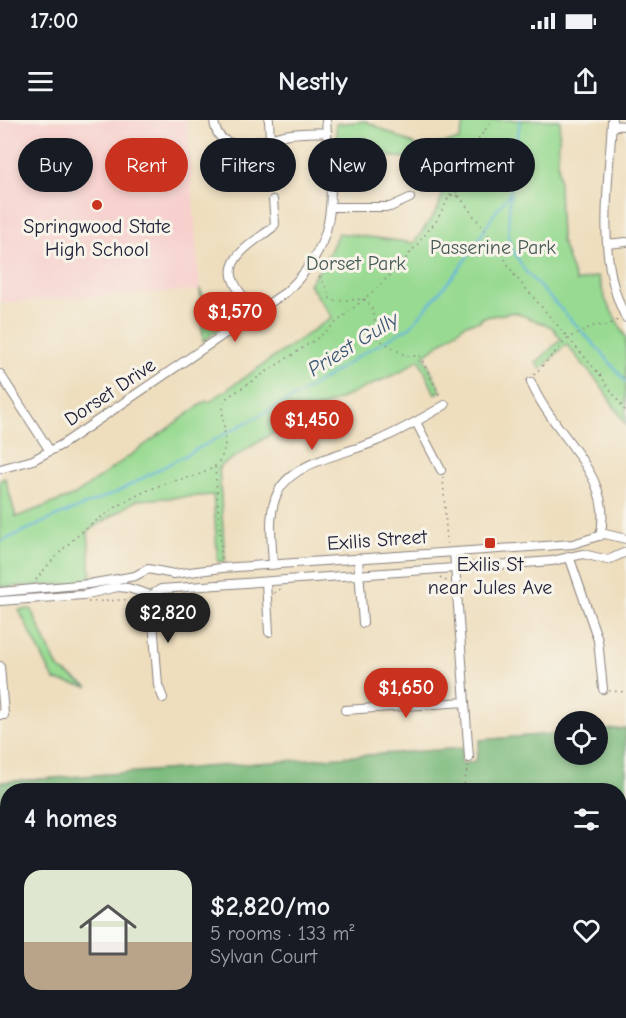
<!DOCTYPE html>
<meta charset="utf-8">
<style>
body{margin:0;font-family:"Comic Neue",sans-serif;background:#20242c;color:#f1f3f6;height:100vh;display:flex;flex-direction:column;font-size:22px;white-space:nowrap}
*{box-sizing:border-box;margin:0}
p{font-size:20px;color:#9ea1a6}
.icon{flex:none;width:33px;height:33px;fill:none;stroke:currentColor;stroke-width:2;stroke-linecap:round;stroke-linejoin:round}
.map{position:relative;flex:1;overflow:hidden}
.side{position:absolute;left:0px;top:663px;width:627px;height:236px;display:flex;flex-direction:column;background:#171b24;border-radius:24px 24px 0 0;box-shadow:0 3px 9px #0003}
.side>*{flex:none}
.top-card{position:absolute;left:18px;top:18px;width:591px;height:54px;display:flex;gap:12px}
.tools{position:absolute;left:554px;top:591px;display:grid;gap:12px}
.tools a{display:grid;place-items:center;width:54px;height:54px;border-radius:50%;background:#171b24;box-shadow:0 3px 9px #0003;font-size:30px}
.price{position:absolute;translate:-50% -51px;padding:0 14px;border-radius:21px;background:#c8321e;color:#fff;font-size:20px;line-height:39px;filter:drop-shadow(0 2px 3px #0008)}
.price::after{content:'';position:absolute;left:50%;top:36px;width:18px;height:14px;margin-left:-9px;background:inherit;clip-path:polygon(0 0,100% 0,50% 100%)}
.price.selected{background:#222;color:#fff}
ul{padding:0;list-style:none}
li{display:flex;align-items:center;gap:18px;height:150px;padding:0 24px}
li span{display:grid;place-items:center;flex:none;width:168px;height:120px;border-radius:18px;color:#555}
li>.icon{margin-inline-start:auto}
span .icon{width:72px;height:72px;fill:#fffc;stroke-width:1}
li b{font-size:26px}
h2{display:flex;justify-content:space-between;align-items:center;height:72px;padding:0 24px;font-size:26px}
.pill{padding:0 21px;border-radius:27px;background:#171b24;box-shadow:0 3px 9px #0003;font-size:21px;line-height:54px}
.pill.selected{background:#c8321e;color:#fff}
.status{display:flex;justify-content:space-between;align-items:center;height:42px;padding:0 30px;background:#171b24;direction:ltr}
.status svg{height:16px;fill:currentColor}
header{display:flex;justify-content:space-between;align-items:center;height:78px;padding:0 24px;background:#171b24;font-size:27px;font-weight:700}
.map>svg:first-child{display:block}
</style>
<div class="status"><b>17:00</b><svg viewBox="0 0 49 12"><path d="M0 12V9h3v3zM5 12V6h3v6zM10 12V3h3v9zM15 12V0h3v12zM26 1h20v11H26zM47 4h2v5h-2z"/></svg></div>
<header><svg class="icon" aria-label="menu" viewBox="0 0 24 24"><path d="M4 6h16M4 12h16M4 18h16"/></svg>Nestly<svg class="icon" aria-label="share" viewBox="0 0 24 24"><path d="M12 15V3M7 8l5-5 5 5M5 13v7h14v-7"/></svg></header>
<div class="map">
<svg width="626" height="898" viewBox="0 0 626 898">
<rect width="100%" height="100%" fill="#f7f3e8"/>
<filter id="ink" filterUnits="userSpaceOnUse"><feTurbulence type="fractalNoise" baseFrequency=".0167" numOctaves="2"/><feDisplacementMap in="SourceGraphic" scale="12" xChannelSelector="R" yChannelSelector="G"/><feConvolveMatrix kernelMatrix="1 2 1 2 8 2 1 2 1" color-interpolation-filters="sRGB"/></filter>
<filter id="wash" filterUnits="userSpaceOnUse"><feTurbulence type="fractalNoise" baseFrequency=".008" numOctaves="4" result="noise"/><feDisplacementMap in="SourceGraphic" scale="24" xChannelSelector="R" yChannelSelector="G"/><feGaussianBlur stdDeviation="1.35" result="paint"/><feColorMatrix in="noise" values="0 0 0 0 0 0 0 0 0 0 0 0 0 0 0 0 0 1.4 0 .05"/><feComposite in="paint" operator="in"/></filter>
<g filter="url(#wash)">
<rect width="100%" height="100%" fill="#eedebe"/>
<!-- built -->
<path fill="#f7d0cd" d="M0,0H187L200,170L0,183Z"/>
<!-- green -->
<path fill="#98da92" stroke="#5d7e66" stroke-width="1.5" d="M465,0H560L558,39L561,120L576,162L598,156L606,181L626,218V305L601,266L566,224L541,249L536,243L561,219L552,207L514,192L481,198V201L466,204L424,236L441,271L435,274L419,239L400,252L295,299L219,347L225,441L218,442L213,375L137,380L88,411L91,459L75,464L0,467V360L5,358L16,397L75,375L206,281L209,282L332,197L309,164C322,148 331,132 338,113L414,123L438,89L452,40L391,37L364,18L337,20L336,4L366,1L421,28L459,20Z
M200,170L223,206L203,221Z
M31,489L58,548L88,567L54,560L19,490Z"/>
<!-- forest -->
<path fill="#7aba7c" stroke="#4e6e5c" stroke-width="1.5" d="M626,608V898H110L118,891H620V670H8V891H54L52,898H0V662L463,628L461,644L476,641L480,620L564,613V634H597V611Z"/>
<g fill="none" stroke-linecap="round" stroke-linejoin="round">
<!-- stream -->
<path stroke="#63b4de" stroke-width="2" d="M520,0L510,73L508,116L511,127L525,151L603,234L626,262
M0,422L55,397L115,373L300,274L367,231L410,207L459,149L474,127L496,91L510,73
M620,797L626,790
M567,898L569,891"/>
</g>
</g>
<g filter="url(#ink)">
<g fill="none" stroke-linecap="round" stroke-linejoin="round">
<!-- minor casing -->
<g stroke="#88807c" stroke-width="10">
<path id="minor" d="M214,0C217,37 257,21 280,16C294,12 312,13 327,12
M269,0L270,19
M612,0C609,65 595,138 626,198
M612,5L626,6
M331,87H390L410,78
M607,124L626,122
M256,194C248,183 239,173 234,162C222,138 257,120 272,108L275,104L273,80
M0,254L50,331
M531,262C551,313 616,355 600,416
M416,302L441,350
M0,349L33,340L63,324L286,172C344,118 331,72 326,0
M454,432L469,638
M569,436L598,520L603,569
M358,438L363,503
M273,445C272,420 267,394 278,372C294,340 349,334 379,320C402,310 423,298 445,285
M266,463L269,512
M0,472L89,464L135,456L148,449L174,454L222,448L573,424L605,414L626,419
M151,475L158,565L163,578
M0,481L83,475L118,467L128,468L151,475L161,469L552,441L583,434L608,440L626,432
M0,546L4,595H0
M345,590L465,582"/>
</g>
<!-- path -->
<path stroke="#88807c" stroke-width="1.5" stroke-dasharray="1.5 4.5" stroke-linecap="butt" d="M451,75L459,76L453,66
M459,76L500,131L515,156L600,255L626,292
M316,151L324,163L330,179L336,181L364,179C381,194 370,203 378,219L406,236H420L441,278
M534,255L569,217L580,213L592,206L607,205L618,200
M215,347L222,441
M443,357L447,424
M440,457L448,462
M36,460C67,419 115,381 164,364C183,357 211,357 221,338C231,319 218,298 225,279L318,218L377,168L402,143L437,100L450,75L457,41L466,37L492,0
M274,473L282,468
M88,482L137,479
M609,571L626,572
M463,670L468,645
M620,776L626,770
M478,891L481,898
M619,891L626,894
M356,898L358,891
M549,898L556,891"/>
<!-- minor -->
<use href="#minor" stroke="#fff" stroke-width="8"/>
</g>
</g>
<!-- markers -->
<g fill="#c8321e" stroke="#f7f3e8" stroke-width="2">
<circle cx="97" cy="85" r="6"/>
<rect x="484" y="417" width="12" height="12" rx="3"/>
</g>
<g text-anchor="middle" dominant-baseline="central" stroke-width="6" stroke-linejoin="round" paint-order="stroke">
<!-- poi labels -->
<g font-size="20" fill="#22223b" stroke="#f7f3e8">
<text x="97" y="106">Springwood State<tspan x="97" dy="23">High School</tspan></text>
<text x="490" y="444">Exilis St<tspan x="490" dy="23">near Jules Ave</tspan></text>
</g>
<!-- park labels -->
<g font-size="20" fill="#455955" stroke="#f7f3e8">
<text x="493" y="127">Passerine Park</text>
<text x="356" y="143">Dorset Park</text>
</g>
<!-- street labels -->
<g font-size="20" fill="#22223b" stroke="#f7f3e8">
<text transform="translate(110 272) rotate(-34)">Dorset Drive</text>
<text transform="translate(377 420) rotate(-4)">Exilis Street</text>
</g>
<!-- water labels -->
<g font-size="21" font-style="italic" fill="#395574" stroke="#f7f3e8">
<text transform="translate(353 224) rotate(-32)">Priest Gully</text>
</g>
</g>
</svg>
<div class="tools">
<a><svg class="icon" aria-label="locate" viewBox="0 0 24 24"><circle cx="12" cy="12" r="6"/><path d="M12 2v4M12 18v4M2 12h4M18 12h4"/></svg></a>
</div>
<b class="price" style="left:235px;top:223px">$1,570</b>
<b class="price" style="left:312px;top:331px">$1,450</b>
<b class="price selected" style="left:168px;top:524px">$2,820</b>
<b class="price" style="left:406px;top:599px">$1,650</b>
<div class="top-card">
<a class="pill">Buy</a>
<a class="pill selected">Rent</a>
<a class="pill">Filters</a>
<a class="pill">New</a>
<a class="pill">Apartment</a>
</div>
<section class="side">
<h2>4 homes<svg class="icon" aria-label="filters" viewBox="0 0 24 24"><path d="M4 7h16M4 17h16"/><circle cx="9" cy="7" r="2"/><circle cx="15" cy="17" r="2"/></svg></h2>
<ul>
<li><span style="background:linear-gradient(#dfe7d0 60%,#b9a48a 0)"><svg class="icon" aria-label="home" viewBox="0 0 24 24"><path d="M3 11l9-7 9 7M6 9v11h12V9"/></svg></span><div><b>$2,820/mo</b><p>5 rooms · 133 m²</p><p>Sylvan Court</p></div><svg class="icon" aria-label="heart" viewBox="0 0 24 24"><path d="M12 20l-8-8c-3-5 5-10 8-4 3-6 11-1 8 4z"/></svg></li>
</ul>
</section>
</div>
